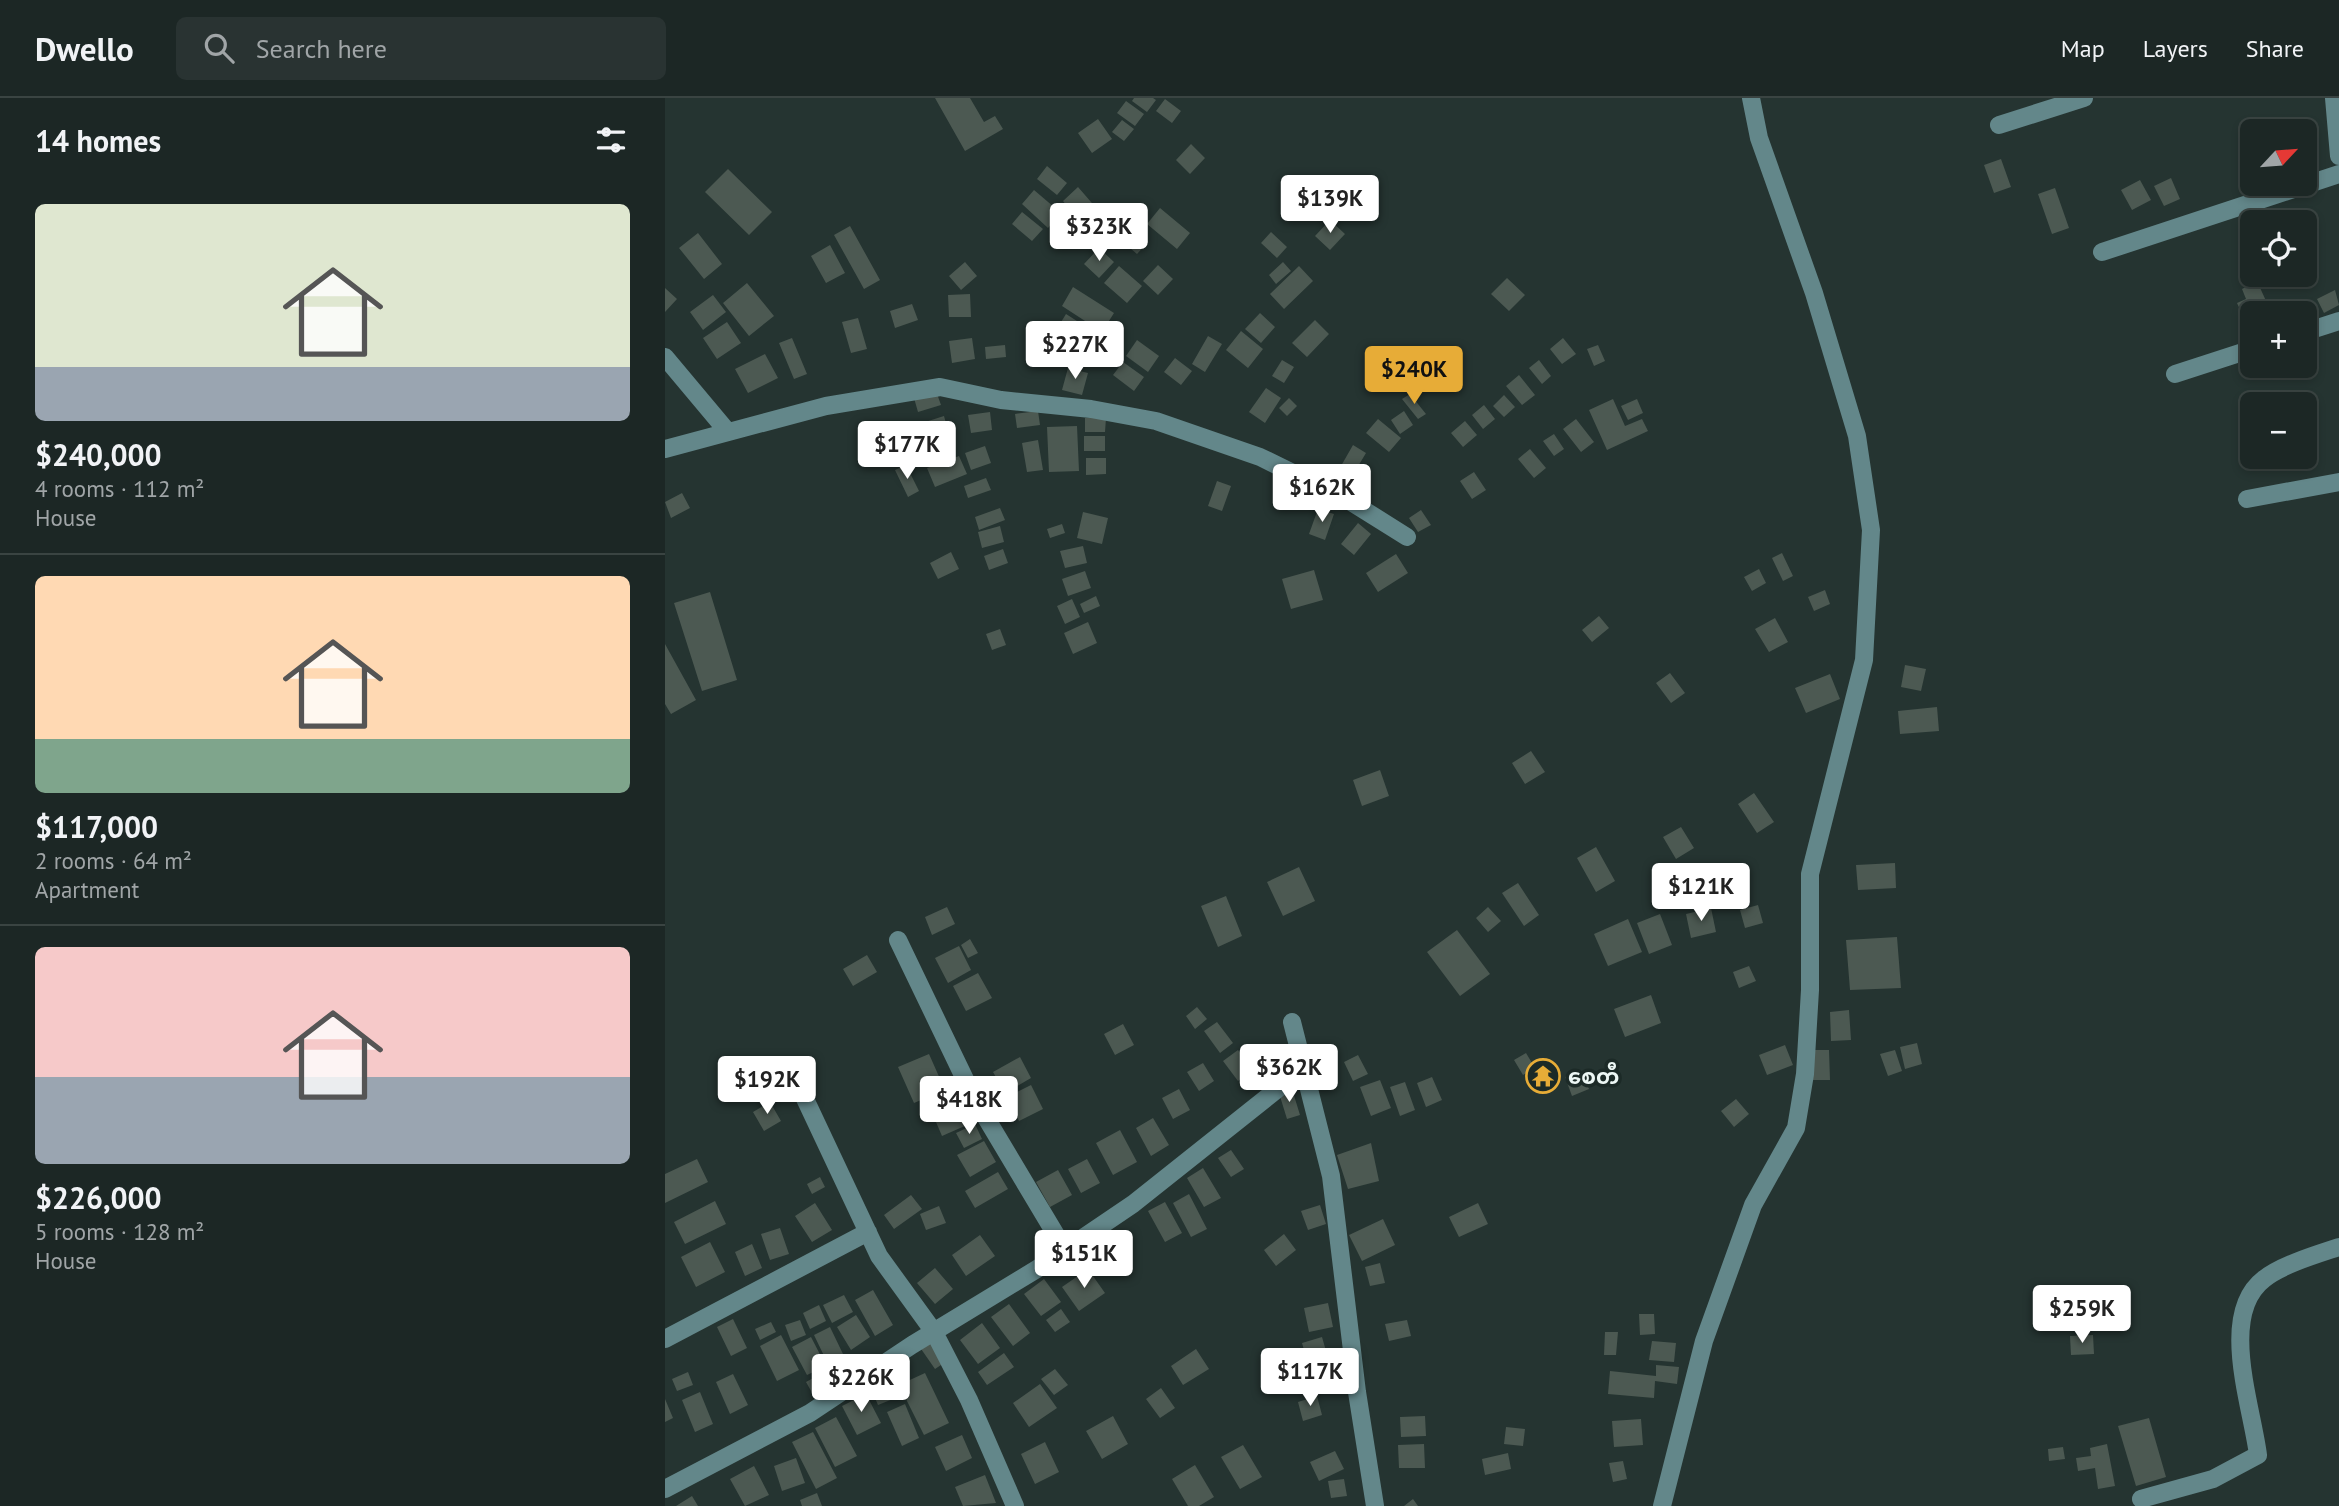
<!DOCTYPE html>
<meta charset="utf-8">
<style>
body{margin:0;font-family:"PT Sans","Noto Sans Myanmar",sans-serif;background:#293332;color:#f1f3f6;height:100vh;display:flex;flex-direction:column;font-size:26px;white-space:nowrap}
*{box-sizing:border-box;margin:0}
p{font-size:23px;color:#a0a5a7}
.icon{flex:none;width:38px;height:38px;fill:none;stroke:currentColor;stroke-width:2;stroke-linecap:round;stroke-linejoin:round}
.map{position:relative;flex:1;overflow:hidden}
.side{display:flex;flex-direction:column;background:#1c2725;width:665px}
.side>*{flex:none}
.needle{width:46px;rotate:64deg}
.controls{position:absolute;left:1575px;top:21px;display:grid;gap:14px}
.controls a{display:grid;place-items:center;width:77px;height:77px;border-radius:10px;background:#1c2725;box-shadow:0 4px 10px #0003,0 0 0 2px #3a4442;font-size:35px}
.price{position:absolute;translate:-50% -60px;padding:0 16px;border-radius:7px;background:#fff;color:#222;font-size:23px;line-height:46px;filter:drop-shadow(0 2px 4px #0008)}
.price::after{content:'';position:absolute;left:50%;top:42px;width:21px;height:16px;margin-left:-10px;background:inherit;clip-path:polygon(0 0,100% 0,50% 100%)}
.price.current{background:#e7ac37;color:#111}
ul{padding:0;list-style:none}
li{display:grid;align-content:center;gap:14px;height:371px;padding:0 35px}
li+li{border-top:2px solid #3a4442}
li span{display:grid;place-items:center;height:217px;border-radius:10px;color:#555}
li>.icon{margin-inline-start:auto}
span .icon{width:126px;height:126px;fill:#fffc;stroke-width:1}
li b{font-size:30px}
h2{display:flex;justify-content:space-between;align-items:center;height:84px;padding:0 35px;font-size:30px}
header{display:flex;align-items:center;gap:42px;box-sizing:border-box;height:98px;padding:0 35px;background:#1c2725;border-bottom:2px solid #3a4442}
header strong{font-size:33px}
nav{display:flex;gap:38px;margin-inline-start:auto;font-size:24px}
.search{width:490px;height:63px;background:#293332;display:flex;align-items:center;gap:18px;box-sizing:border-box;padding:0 24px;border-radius:10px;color:#a0a5a7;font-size:26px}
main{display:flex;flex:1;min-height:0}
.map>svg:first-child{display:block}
</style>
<header>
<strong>Dwello</strong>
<div class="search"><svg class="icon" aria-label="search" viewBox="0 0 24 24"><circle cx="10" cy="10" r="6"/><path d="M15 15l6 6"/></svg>Search here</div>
<nav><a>Map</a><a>Layers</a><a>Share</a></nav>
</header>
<main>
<section class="side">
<h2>14 homes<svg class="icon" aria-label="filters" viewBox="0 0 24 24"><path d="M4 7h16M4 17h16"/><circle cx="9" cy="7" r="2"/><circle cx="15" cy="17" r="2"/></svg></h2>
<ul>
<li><span style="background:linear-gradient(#dfe7d0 75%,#9aa5b1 0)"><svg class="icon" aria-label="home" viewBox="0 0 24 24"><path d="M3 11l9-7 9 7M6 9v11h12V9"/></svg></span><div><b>$240,000</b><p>4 rooms · 112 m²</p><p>House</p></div></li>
<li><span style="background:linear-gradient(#ffd9b3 75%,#7fa58c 0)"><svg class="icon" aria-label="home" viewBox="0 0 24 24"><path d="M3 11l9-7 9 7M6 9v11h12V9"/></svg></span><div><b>$117,000</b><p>2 rooms · 64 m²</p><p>Apartment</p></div></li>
<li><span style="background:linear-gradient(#f6c9c9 60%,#9aa5b1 0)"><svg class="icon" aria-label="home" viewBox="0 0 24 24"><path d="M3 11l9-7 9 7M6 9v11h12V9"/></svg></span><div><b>$226,000</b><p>5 rooms · 128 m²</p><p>House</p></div></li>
</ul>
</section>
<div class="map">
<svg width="1674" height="1408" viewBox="0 0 1674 1408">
<rect width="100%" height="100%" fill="#253431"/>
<!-- building -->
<path fill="#4c5952" d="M270,0H305L319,24L330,18L338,31L300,53Z
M469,0H488L491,2L482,14L467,3Z
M500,1L516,13L507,25L491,13Z
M461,3L479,16L470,28L452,15Z
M433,21L447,41L427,55L413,35Z
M457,22L469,31L459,43L447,34Z
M526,46L540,60L525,76L511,62Z
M1336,61L1346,89L1329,95L1319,67Z
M382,68L402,85L392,97L372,81Z
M63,71L107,114L84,137L40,94Z
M1506,80L1515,101L1499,108L1489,88Z
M1475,82L1486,102L1467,112L1456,92Z
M413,89L433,112L417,126L398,103Z
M1390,90L1404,130L1387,136L1373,96Z
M369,92L396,115L383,130L357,106Z
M495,110L525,135L512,151L482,126Z
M357,114L378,131L367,143L347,126Z
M665,122L680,136L665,152L650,138Z
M185,128L215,182L199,191L169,137Z
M469,132L483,144L472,156L458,144Z
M606,134L622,149L612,160L596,145Z
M33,135L57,166L39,181L14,150Z
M165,147L180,175L161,185L146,158Z
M434,150L449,164L434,180L419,166Z
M300,164L312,178L296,192L284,178Z
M618,164L626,173L611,186L604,177Z
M493,167L508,181L493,197L478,183Z
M454,168L477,188L462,205L439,185Z
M634,168L648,183L619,211L605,196Z
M842,180L860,197L844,213L826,196Z
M1592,183L1606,214L1587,215V238L1572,205L1581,201L1577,191Z
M82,185L109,218L84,238L58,205Z
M408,189L449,215L437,234L397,208Z
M0,190L12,201L0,214Z
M1670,192L1674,207L1659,215L1652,201Z
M305,196L306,219H284L283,197Z
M48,197L61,214L38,232L25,214Z
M1624,203L1629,213L1616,215L1613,208Z
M247,206L253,222L230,230L225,213Z
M595,215L610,229L596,245L580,231Z
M401,216L434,237L427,249L393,229Z
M193,220L202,251L186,255L177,224Z
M650,222L664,236L642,259L627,245Z
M62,224L76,245L52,261L38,240Z
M576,233L598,251L583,270L561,252Z
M543,238L557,246L540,274L527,266Z
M127,240L142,276L129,281L114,245Z
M307,240L310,261L287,265L284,243Z
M898,240L911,256L897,266L885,251Z
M472,242L494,258L483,274L461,258Z
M410,244L431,256L423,269L403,256Z
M340,247L341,259L321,261L320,249Z
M933,247L940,263L929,268L922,251Z
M100,256L113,280L83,295L70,271Z
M510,260L527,273L516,287L499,274Z
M617,262L629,269L619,285L607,278Z
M874,262L886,278L877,286L864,270Z
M458,264L479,279L469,293L448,277Z
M403,270L423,275L417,297L397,292Z
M854,277L870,297L857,307L841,288Z
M601,290L616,300L600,325L584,314Z
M271,293L276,307L253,314L249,300Z
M745,296L761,316L753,321L737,301Z
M839,297L850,309L839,319L828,308Z
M624,300L632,308L622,318L614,310Z
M948,301L960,328L977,321L983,333L942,352L924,312Z
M972,301L978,315L963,322L956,308Z
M819,307L830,321L818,331L807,317Z
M373,313L375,327L352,330L350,316Z
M739,313L748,327L735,336L726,322Z
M325,314L327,332L306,335L303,317Z
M279,318L287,347L265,353L257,325Z
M420,320H441L440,334H420Z
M713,321L736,340L724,354L701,335Z
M911,321L929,344L916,354L898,331Z
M800,323L812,337L798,349L786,335Z
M412,328L414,373L384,374L382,329Z
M250,330L256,354L245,356L240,332Z
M889,336L899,351L889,358L878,343Z
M419,338H440V353H419Z
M373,342L378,372L362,374L357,345Z
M688,347L701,355L689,375L676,368Z
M320,348L326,365L306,372L300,355Z
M865,351L881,370L869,380L853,361Z
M294,358L302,376L270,389L262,370Z
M421,360H441V376L421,377Z
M241,367L254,393L243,399L230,372Z
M809,374L821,392L807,401L795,383Z
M321,380L326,392L303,400L299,388Z
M552,383L566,388L557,413L543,408Z
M17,395L25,410L6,420L0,404Z
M335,410L340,422L314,432L310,419Z
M653,411L669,416L660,442L644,436Z
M756,412L766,427L753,434L744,420Z
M418,414L443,420L437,446L412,440Z
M693,425L706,436L689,457L676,446Z
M397,426L400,435L385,440L382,431Z
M335,428L339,444L317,450L313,434Z
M418,448L422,465L400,470L395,453Z
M338,451L343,465L324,472L319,458Z
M286,454L294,471L273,481L265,465Z
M1117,455L1128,478L1118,483L1107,460Z
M731,456L743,475L713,494L701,475Z
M1094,471L1101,485L1087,493L1079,479Z
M649,472L658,502L626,511L617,481Z
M420,473L426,490L403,498L397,481Z
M1160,492L1165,506L1149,513L1143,499Z
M45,494L72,582L37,593L9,505Z
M431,498L435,508L419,515L415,506Z
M407,501L415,519L400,526L392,508Z
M934,518L944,530L927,544L917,532Z
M1110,520L1123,544L1104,554L1090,531Z
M423,524L432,545L408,556L399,535Z
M335,531L341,547L327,552L321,536Z
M0,546L31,602L6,616L0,606Z
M1240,567L1261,571L1256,593L1236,589Z
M1005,575L1020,595L1006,605L991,585Z
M1165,576L1175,601L1141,615L1130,590Z
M1272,609L1274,633L1235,636L1233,613Z
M866,653L880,674L860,686L847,665Z
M715,672L724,698L697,708L688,682Z
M1089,695L1109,724L1092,735L1073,706Z
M1016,729L1029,750L1011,761L998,739Z
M931,749L950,783L931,794L912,760Z
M1230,765L1231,790L1193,792L1191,767Z
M634,769L650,803L618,818L602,784Z
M853,785L874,817L859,828L837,795Z
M561,798L577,838L553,849L536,808Z
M1093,807L1098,825L1080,830L1075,812Z
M282,809L290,826L267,837L260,819Z
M823,809L836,823L823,834L811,820Z
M1046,810L1051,834L1026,840L1021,816Z
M995,816L1007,847L984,856L972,825Z
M963,821L977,854L943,868L929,836Z
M792,832L825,876L795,898L762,854Z
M1232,839L1236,890L1185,892L1181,842Z
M305,841L313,855L303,860L296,847Z
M294,848L306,872L283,885L270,860Z
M202,857L212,874L188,888L178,871Z
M1084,868L1091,883L1074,890L1068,874Z
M313,875L327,900L301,913L288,888Z
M986,897L996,925L960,939L949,911Z
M532,909L542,921L530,931L521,918Z
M1184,912L1186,942L1166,943L1165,914Z
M552,924L568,945L555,955L539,933Z
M458,926L469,947L450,957L439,936Z
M1252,945L1257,966L1240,971L1235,949Z
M1120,947L1128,967L1102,977L1094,957Z
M573,952L588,972L573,983L558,963Z
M1145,952H1164L1165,982H1146Z
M1230,952L1237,973L1223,978L1215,956Z
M861,955L870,970L858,977L849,962Z
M264,956L280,992L249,1005L233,969Z
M693,957L703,976L688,983L679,964Z
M355,959L366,980L340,995L328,974Z
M538,965L549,983L534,993L522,974Z
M916,972L924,991L907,998L900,979Z
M767,979L777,1002L761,1009L752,985Z
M715,982L726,1010L706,1018L695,989Z
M740,984L750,1012L735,1018L725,989Z
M366,987L378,1011L354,1023L342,999Z
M514,991L525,1012L508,1021L497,1000Z
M627,991L635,1017L622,1021L614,995Z
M1071,1001L1084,1016L1069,1029L1056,1013Z
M105,1004L116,1023L99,1033L88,1014Z
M293,1005L302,1027L277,1038L268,1017Z
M488,1020L504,1047L486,1058L471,1030Z
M310,1026L317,1041L299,1050L291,1035Z
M455,1032L472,1064L448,1077L431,1045Z
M319,1043L331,1064L305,1079L292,1057Z
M706,1045L714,1083L683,1091L672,1057Z
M566,1052L579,1071L566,1079L553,1060Z
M32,1061L43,1084L0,1105V1076Z
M422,1061L435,1085L416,1095L403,1071Z
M538,1070L556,1100L539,1109L522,1080Z
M393,1072L407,1097L385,1109L371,1084Z
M333,1074L343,1091L310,1110L300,1093Z
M155,1079L160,1089L147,1096L142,1086Z
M524,1096L542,1131L526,1139L508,1105Z
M246,1097L257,1111L229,1131L219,1117Z
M50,1103L61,1126L20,1146L9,1124Z
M500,1104L517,1135L500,1144L483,1113Z
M150,1105L167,1132L147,1144L130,1118Z
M813,1105L823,1126L794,1139L784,1119Z
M655,1107L661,1126L643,1132L636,1113Z
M274,1108L281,1125L261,1132L255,1116Z
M718,1121L730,1147L697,1163L684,1137Z
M115,1130L124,1156L105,1162L96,1136Z
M619,1136L631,1152L611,1168L599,1152Z
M315,1137L330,1158L301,1178L287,1157Z
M45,1144L60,1174L31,1189L16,1159Z
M87,1146L97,1170L80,1178L70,1154Z
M715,1165L720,1185L705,1188L700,1169Z
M270,1170L288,1191L270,1206L252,1185Z
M423,1171L440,1195L414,1213L397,1189Z
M379,1181L396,1204L376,1218L359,1196Z
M208,1192L228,1227L210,1238L190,1202Z
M179,1197L188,1214L167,1225L158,1207Z
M663,1205L668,1229L644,1234L639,1210Z
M344,1206L365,1235L348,1248L326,1219Z
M154,1207L161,1223L145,1231L138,1215Z
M396,1211L405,1224L390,1234L381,1222Z
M974,1216H989L990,1236L975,1237Z
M191,1217L205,1239L186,1252L172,1229Z
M68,1221L82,1250L66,1258L52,1229Z
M135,1222L141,1237L126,1243L120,1227Z
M742,1222L746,1238L724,1243L720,1226Z
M106,1224L111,1234L95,1242L90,1231Z
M317,1225L335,1250L313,1266L295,1242Z
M165,1229L178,1256L162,1264L149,1237Z
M940,1234H953L951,1257H939Z
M116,1237L134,1272L112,1283L95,1248Z
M1428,1237L1429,1256L1406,1257L1405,1238Z
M146,1239L161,1268L142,1277L127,1249Z
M657,1239L663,1260L643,1266L637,1245Z
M265,1240L282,1263L270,1271L254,1248Z
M987,1243L1011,1245L1009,1264L984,1262Z
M531,1251L544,1271L518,1287L506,1268Z
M339,1255L349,1269L322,1287L313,1274Z
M991,1267L1014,1269L1012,1286L990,1283L989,1300L943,1296L945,1273L991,1278Z
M390,1271L403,1287L389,1297L376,1281Z
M161,1273L169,1290L150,1300L141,1284Z
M23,1274L28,1287L12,1293L7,1281Z
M217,1275L228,1301L213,1307L202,1281Z
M260,1275L284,1325L259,1337L234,1287Z
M68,1276L83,1307L65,1316L51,1284Z
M375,1286L392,1310L364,1329L348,1305Z
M496,1290L510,1310L495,1320L481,1301Z
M35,1294L48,1326L30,1334L17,1302Z
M201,1296L216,1325L192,1337L177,1308Z
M652,1298L657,1317L638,1323L633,1304Z
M0,1301L8,1320L0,1324Z
M240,1306L254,1340L237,1348L222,1314Z
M448,1318L463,1346L437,1361L421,1333Z
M760,1318L761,1338L736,1339L735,1319Z
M171,1319L192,1358L170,1369L150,1330Z
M1484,1320L1501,1379L1471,1388L1453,1328Z
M976,1321L978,1347L949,1349L947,1323Z
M841,1329L860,1331L858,1348L839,1346Z
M148,1334L172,1380L151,1391L127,1344Z
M297,1337L307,1360L281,1373L270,1349Z
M380,1344L394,1374L370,1386L356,1356Z
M759,1346L760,1370H734L733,1347Z
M1442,1346L1450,1388L1433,1391L1430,1370L1413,1373L1411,1360L1426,1358L1425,1350Z
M578,1347L597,1379L575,1391L556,1359Z
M1398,1349L1400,1361L1384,1363L1383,1351Z
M670,1353L679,1371L654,1383L645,1364Z
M843,1355L846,1371L820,1377L817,1361Z
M131,1360L140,1385L117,1393L109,1368Z
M958,1363L962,1381L948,1384L944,1365Z
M530,1367L549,1399L534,1408H523L507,1381Z
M89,1368L104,1397L80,1408L65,1381Z
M320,1377L331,1405L298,1408L290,1389Z
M679,1381L682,1398L666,1400L663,1383Z
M152,1395L157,1408H137L135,1402Z
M27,1398L33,1408H11Z
M748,1401L753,1408H739Z"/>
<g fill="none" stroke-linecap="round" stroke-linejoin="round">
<!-- minor -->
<path stroke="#63878a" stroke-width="18" d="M1669,0L1674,58
M1334,27L1419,0
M1437,154L1674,76
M1640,234L1674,223
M0,259L62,333
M1510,276L1587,251
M0,351L161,308L275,289L336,302L426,311L491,323L595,359L683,402L742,439
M1582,401L1674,384
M233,842L308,998L400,1152
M627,924L666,1078L692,1294L710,1408
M126,971L214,1158L269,1234L304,1302L350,1408
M0,1241L203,1134
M0,1391L145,1315L247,1247L372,1171L468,1106L639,970
M1476,1401L1548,1381L1593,1357C1587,1308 1553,1216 1599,1181C1616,1167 1653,1156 1674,1149
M997,1408L1039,1243L1088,1107L1131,1030L1140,976L1145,892V776L1199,562L1206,432L1192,338L1149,195L1094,40L1086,0"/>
</g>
<!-- icons -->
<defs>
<g id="temple-ring" transform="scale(1.75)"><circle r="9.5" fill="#1c2a27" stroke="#e7ac37" stroke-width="1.5"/><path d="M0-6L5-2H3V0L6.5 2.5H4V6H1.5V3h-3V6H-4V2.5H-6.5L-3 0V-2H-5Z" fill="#e7ac37"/></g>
</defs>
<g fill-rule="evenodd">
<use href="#temple-ring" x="878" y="978"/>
</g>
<g text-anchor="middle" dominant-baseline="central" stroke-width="7" stroke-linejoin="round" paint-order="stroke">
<!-- poi labels -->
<g font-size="21" font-weight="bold" fill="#edf7f5" stroke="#1c2a27" text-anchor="start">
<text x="903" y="978">စေတီ</text>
</g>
</g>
</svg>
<div class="controls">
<a><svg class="needle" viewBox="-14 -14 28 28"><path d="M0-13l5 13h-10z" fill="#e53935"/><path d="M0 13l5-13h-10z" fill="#a0a5a7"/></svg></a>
<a><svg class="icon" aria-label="locate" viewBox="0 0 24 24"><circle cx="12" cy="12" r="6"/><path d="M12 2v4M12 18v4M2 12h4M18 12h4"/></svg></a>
<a>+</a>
<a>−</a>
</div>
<b class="price" style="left:665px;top:137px">$139K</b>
<b class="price" style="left:434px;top:165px">$323K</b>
<b class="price" style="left:410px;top:283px">$227K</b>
<b class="price current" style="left:749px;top:308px">$240K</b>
<b class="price" style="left:242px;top:383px">$177K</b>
<b class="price" style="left:657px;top:426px">$162K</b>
<b class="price" style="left:1036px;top:825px">$121K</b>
<b class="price" style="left:624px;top:1006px">$362K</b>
<b class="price" style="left:102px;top:1018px">$192K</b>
<b class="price" style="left:304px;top:1038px">$418K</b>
<b class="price" style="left:419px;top:1192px">$151K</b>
<b class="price" style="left:1417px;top:1247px">$259K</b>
<b class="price" style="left:645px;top:1310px">$117K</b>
<b class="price" style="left:196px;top:1316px">$226K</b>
</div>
</main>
